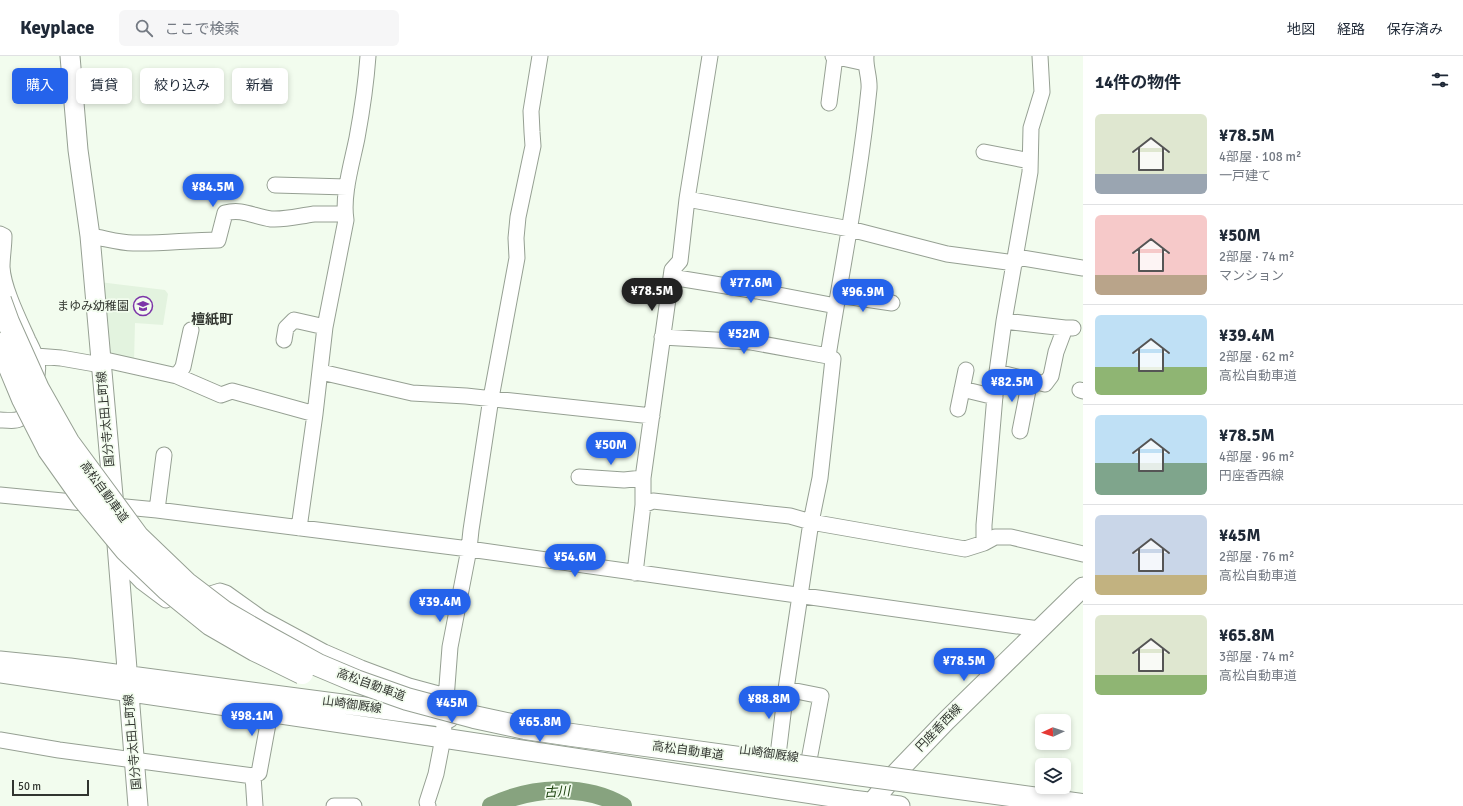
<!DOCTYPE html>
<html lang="ja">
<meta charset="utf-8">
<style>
body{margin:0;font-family:Signika,"Noto Sans JP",sans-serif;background:#f6f6f7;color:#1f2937;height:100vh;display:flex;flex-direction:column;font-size:15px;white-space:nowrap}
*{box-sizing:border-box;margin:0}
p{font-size:13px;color:#747a83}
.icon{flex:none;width:22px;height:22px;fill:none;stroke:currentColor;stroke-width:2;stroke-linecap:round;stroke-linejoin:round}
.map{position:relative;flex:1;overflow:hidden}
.panel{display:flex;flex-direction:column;background:#fff;width:380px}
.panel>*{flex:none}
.hud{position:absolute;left:12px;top:12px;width:380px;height:36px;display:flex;gap:8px}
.needle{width:26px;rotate:267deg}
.fabs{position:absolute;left:1035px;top:658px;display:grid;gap:8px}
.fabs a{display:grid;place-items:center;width:36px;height:36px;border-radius:6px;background:#fff;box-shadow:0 2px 6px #0003;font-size:20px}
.scale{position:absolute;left:12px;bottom:10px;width:77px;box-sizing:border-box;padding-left:4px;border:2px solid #31352f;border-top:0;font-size:11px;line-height:14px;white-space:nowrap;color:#31352f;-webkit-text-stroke:3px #f2fcee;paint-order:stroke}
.price{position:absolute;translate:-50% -34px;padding:0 9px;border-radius:14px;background:#2563eb;color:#fff;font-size:13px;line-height:26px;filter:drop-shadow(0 1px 2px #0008)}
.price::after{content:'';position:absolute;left:50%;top:24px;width:12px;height:9px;margin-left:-6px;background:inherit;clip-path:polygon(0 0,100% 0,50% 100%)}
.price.active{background:#222;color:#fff}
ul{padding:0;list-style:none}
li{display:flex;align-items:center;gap:12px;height:100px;padding:0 12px}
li+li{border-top:1px solid #e0e1e3}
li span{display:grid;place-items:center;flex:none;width:112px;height:80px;border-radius:6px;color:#555}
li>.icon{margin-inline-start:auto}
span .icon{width:48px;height:48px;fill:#fffc;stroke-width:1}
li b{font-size:17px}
h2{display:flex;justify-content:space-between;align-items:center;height:48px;padding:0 12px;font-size:17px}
.tag{padding:0 14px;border-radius:6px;background:#fff;box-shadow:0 2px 6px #0003;font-size:14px;line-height:36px}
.tag.active{background:#2563eb;color:#fff}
header{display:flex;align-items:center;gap:24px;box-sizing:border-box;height:56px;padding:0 20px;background:#fff;border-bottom:1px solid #e0e1e3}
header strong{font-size:19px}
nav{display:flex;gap:22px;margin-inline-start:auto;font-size:14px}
.search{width:280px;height:36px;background:#f6f6f7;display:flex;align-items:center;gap:10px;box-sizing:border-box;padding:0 14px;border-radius:6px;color:#747a83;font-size:15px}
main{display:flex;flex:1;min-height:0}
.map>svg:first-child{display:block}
</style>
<header>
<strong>Keyplace</strong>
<div class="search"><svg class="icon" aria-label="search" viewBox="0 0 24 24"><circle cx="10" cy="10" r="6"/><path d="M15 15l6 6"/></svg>ここで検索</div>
<nav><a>地図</a><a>経路</a><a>保存済み</a></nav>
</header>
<main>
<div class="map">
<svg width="1083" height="750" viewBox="0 0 1083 750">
<rect width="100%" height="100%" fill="#f2fcee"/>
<!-- built -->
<path fill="#e3f3df" d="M99,226L165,234L168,238L163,269L135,267L134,306L105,301Z"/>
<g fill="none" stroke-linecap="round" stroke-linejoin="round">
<!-- river -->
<path stroke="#87a37f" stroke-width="18" d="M491,750C531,731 584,727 623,750"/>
<!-- minor casing -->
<g stroke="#96a093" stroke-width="17">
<path id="minor" d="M833,0L865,7
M829,47L835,1
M984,96L1030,105
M275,129L347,131
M687,143L850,173L947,198L1015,207
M0,178L4,180C4,190 2,201 2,211C3,232 19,264 28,284C34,296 41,308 36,322
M90,180C104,182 119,187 133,187C161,188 189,184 218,184L225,157C243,152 254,161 271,163C286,164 299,160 314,158C324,158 335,158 345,158
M1016,201L1083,212
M671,221L757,235L836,250
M838,239L892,247
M1004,265L1065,272H1073
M662,281L751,286L828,300
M284,284L286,272L294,264L325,271
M36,300L61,302L101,309
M101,303L177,320L221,339L232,335L315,358
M321,316L412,337L466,340L652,360
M997,316L1045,328L1051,320L1056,296L1065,272
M177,320L183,311L191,274
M962,333L995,341
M1080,334L1083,335
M958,353L966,314
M0,364C22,365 22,366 29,344
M1020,375L1030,324
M579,421L624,424L643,422
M0,439L157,454L469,493L1039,573
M643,449L653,445L790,460L811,466L965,493L984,487L995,481H1011L1083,498
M157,454L164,399
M299,472L315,358L325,271L346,164C342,139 352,107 357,82C362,55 366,28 368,0
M984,487V469L997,316L1004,265L1030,116L1031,72L1042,36L1040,0
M118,501L142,526L166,544
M635,517L643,449V422L672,214L680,205L687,143L710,0
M198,542L220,535L226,537L261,562L324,596L361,612L409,630L446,640
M786,633L821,640L809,704
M0,684L59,694L253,720L255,750
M778,699L786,633L811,466L820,422L833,303L828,300C842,211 860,123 869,33C870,22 865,11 866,0
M253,720L259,717L270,657
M334,750H354
M428,750L427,746L436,718L443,682L450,591L469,493L471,474L491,342L517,202L516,182L518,161L533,90L532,76L531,55L540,0"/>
</g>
<!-- major casing -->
<g stroke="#96a093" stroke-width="21">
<path id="major" d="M70,0L78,94L90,180L114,451L138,750
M0,605L70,612L449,662
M1,617L443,682L852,744L900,750
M869,750L897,716L946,665L1083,531"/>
</g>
<!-- minor -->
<use href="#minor" stroke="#fff" stroke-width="15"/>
<!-- major -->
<use href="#major" stroke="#fff" stroke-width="19"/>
<!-- highway-bridge casing -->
<g stroke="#96a093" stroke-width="24" stroke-linecap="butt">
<path id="highway-bridge" d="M0,244L8,266L38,333L68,386L138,481L186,527L224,556L269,582L318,609L356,625L407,643L474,661L525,672L572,679L1083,749
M0,288L23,343L49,394L83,442L126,494L168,534L210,568L255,594L302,617"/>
</g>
<!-- highway-bridge -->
<use href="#highway-bridge" stroke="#fff" stroke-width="22"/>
</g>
<!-- icons -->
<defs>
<g id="school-ring" transform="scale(1)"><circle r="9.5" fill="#f2fcee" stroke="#7c35a8" stroke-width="1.5"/><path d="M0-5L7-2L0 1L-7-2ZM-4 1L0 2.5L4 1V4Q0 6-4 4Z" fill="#7c35a8"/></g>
</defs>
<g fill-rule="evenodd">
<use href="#school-ring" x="143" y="250"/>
</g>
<g text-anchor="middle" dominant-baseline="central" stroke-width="3.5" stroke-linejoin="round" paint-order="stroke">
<!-- poi labels -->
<g font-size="12" fill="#31352f" stroke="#f2fcee" text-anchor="end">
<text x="129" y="250">まゆみ幼稚園</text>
</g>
<!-- street labels -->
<g font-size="12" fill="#31352f" stroke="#f2fcee">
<text transform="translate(106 363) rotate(-95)">国分寺太田上町線</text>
<text transform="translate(104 436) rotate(54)">高松自動車道</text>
<text transform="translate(371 629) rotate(20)">高松自動車道</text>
<text transform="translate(352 649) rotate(8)">山崎御厩線</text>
<text transform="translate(939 672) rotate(-46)">円座香西線</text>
<text transform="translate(133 686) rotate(-95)">国分寺太田上町線</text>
<text transform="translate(688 695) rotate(8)">高松自動車道</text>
<text transform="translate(769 698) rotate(8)">山崎御厩線</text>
</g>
<!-- water labels -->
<g font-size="13" font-style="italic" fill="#1c420e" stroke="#f2fcee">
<text transform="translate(557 736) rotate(-3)">古川</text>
</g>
<!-- quarter labels -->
<g font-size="14" font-weight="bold" fill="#31352f" stroke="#f2fcee">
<text x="212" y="263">檀紙町</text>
</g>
</g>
</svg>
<div class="fabs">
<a><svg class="needle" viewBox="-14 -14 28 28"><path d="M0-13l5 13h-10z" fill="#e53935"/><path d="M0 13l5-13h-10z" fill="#747a83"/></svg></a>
<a><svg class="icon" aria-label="layers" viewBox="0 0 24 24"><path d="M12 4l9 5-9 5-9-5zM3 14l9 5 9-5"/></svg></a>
</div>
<div class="scale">50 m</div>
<b class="price" style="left:213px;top:152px">¥84.5M</b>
<b class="price" style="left:751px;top:248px">¥77.6M</b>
<b class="price active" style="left:652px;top:256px">¥78.5M</b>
<b class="price" style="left:863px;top:257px">¥96.9M</b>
<b class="price" style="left:744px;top:299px">¥52M</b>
<b class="price" style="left:1012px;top:347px">¥82.5M</b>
<b class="price" style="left:611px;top:410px">¥50M</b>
<b class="price" style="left:575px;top:522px">¥54.6M</b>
<b class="price" style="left:440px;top:567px">¥39.4M</b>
<b class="price" style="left:964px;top:626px">¥78.5M</b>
<b class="price" style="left:769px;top:664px">¥88.8M</b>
<b class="price" style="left:452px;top:668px">¥45M</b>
<b class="price" style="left:252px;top:681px">¥98.1M</b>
<b class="price" style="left:540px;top:687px">¥65.8M</b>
<div class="hud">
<a class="tag active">購入</a>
<a class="tag">賃貸</a>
<a class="tag">絞り込み</a>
<a class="tag">新着</a>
</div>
</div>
<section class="panel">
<h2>14件の物件<svg class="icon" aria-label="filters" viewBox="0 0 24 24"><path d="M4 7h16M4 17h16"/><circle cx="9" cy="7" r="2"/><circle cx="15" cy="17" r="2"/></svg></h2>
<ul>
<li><span style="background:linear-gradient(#dfe7d0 75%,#9aa5b1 0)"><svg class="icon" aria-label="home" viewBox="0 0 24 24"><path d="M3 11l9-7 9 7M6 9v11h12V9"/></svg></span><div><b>¥78.5M</b><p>4部屋 · 108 m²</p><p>一戸建て</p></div></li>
<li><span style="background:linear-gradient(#f6c9c9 75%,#b9a48a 0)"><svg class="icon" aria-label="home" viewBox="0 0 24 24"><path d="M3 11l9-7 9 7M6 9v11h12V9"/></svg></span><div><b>¥50M</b><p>2部屋 · 74 m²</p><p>マンション</p></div></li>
<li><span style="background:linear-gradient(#bfe0f5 65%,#8fb573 0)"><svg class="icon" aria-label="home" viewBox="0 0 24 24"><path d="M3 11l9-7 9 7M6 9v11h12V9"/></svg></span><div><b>¥39.4M</b><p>2部屋 · 62 m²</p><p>高松自動車道</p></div></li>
<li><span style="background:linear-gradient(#bfe0f5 60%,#7fa58c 0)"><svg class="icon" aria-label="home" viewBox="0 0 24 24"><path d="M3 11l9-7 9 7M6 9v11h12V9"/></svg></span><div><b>¥78.5M</b><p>4部屋 · 96 m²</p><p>円座香西線</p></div></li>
<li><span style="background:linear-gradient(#c9d6e8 75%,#c2b280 0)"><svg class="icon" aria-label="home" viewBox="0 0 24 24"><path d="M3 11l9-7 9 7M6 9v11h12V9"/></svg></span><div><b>¥45M</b><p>2部屋 · 76 m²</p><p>高松自動車道</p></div></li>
<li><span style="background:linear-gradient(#dfe7d0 75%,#8fb573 0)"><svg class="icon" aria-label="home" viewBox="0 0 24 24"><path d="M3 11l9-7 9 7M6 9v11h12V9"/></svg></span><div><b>¥65.8M</b><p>3部屋 · 74 m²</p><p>高松自動車道</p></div></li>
</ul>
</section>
</main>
